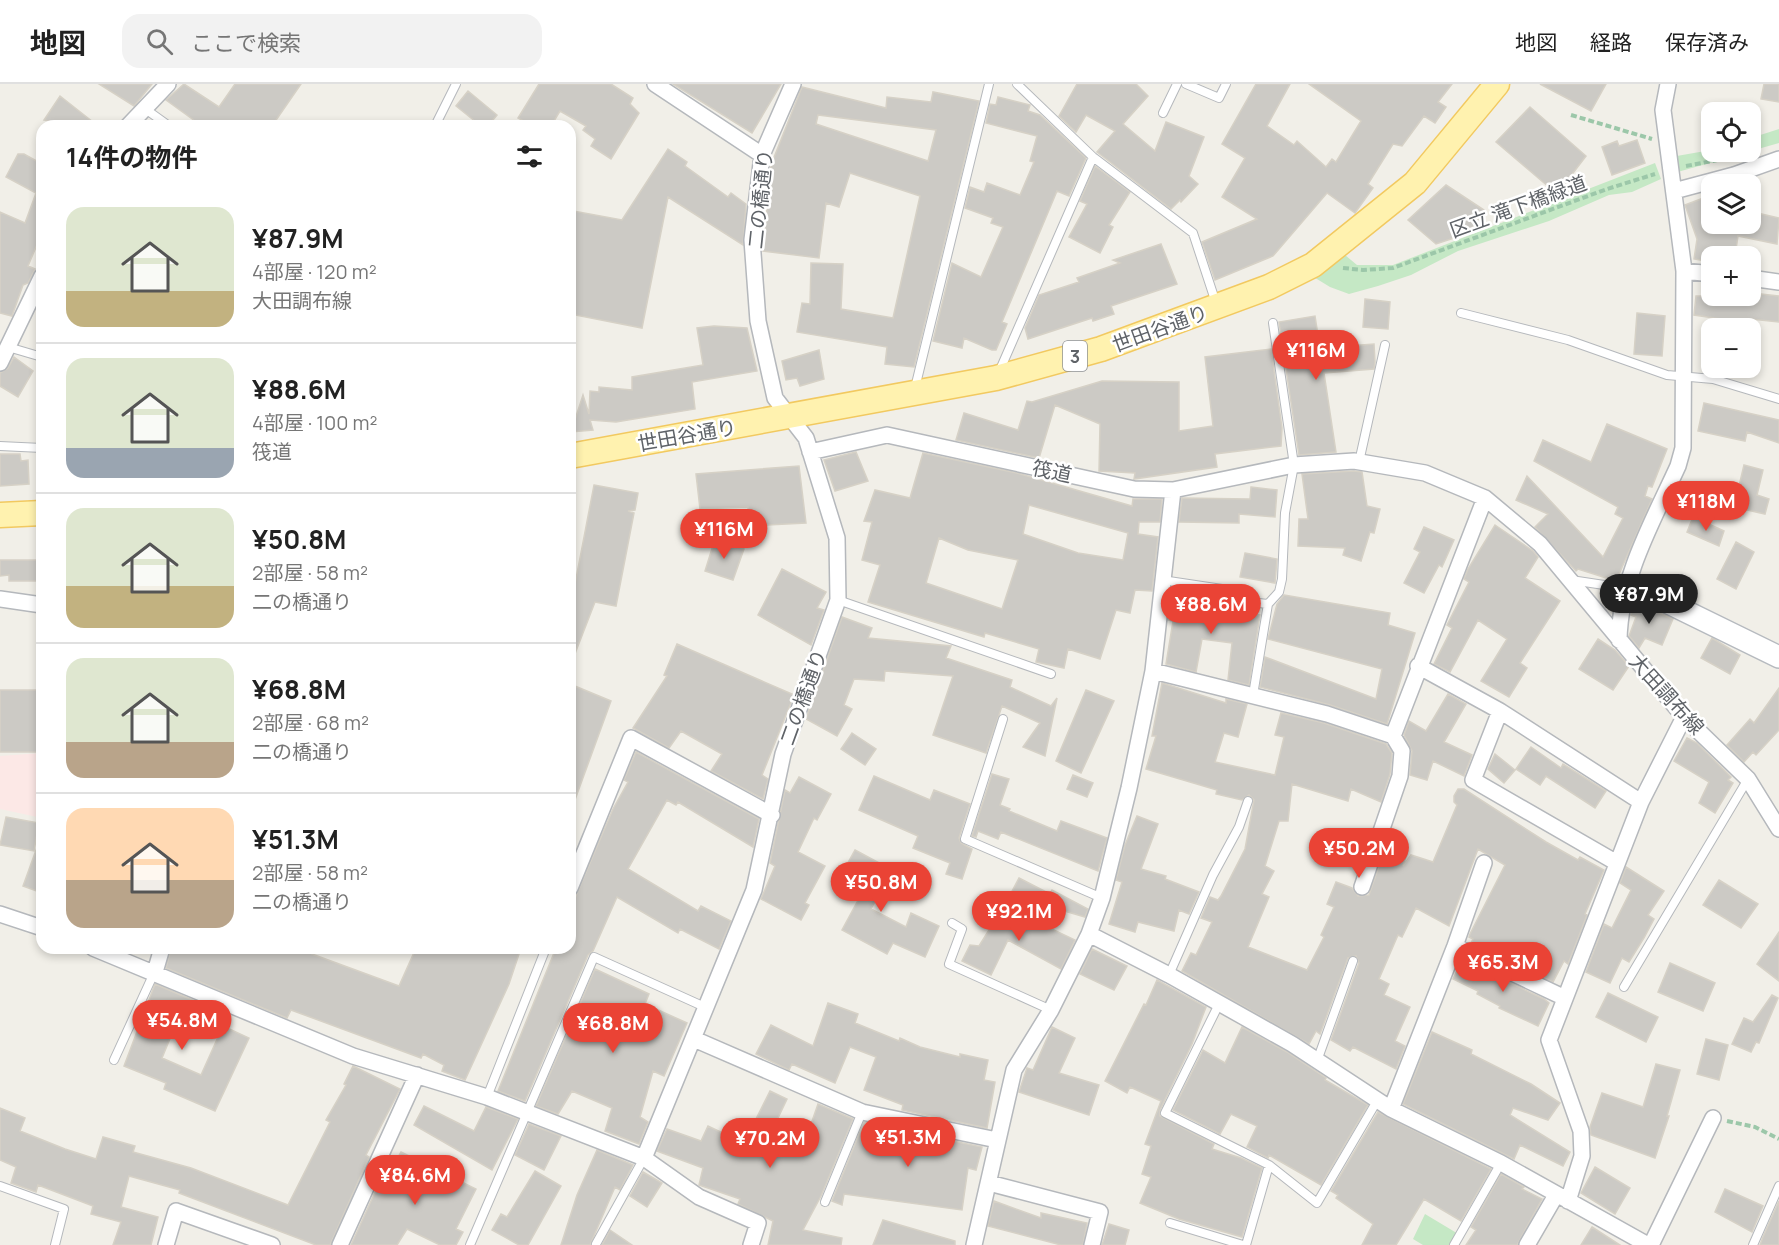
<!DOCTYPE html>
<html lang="ja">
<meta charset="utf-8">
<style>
body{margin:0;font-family:Manrope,"Noto Sans JP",sans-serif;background:#f2f2f2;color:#222;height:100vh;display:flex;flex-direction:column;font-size:22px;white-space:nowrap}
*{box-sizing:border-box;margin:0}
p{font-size:20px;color:#767676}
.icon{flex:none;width:33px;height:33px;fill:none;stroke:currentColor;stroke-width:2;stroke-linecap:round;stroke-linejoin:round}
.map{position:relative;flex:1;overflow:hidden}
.details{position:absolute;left:36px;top:36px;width:540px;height:834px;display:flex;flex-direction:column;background:#fff;border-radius:18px;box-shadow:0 3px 9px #0003}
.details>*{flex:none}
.fabs{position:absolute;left:1701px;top:18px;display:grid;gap:12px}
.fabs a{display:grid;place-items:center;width:60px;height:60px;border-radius:12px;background:#fff;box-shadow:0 3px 9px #0003;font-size:30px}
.price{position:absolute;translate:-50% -51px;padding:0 14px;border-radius:21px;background:#ea4335;color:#fff;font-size:20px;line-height:39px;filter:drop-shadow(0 2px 3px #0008)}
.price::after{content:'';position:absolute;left:50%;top:36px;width:18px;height:14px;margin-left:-9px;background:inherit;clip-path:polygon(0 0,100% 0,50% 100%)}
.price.selected{background:#222;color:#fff}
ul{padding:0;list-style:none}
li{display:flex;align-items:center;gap:18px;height:150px;padding:0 30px}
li+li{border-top:2px solid #e0e0e0}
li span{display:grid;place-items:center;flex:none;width:168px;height:120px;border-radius:18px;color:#555}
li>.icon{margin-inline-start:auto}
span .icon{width:72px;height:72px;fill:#fffc;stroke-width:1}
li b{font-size:26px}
h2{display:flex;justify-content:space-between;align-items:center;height:72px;padding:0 30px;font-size:26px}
header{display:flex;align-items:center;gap:36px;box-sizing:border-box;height:84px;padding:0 30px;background:#fff;border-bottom:2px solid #e0e0e0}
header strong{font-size:28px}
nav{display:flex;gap:33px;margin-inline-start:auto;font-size:21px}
.search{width:420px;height:54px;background:#f2f2f2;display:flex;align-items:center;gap:15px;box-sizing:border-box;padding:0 21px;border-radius:18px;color:#767676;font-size:22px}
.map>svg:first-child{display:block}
</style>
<header>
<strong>地図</strong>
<div class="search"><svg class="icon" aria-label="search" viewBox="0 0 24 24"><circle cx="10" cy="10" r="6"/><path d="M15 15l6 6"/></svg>ここで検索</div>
<nav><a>地図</a><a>経路</a><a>保存済み</a></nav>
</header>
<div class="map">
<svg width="1779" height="1161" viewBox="0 0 1779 1161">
<rect width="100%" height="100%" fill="#f1efe8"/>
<!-- medical -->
<path fill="#fce8e6" d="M42,669V734L0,725V672Z"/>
<!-- green -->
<path fill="#c5e8c5" d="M1779,45V59L1751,67V54Z
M1711,66L1749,68L1674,89L1671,73Z
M1655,79L1661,95L1632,108L1609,111L1549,137L1458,167L1411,191L1378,202L1349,210L1330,203L1312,192L1345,171L1357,181H1393Z
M1425,1130L1460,1151L1454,1161H1423L1413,1155Z"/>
<!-- building -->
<path fill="#cccac5" stroke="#d6d1c6" stroke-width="1.5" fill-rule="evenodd" d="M99,0H152L134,22Z
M184,0L219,23L235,0H301L272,42H202L166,16Z
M539,0H611L633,14L630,20L639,29L611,75L591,62L595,55L583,46L586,42L560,27L551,42H532L518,34Z
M673,0H781L752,49Z
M1077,0H1136L1148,12L1123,40L1155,67L1166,38L1204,53L1189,92L1198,100L1181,118L1180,116L1171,125L1097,68L1115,47L1086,31L1076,48L1059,32Z
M1256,0H1290L1267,42L1294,61L1297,57L1326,83L1332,75L1336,78L1361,37L1309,0H1452L1438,18L1446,23L1435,39L1424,32L1402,62L1393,60L1368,100L1373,104L1355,129L1327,109L1273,172L1215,196L1202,158L1257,135L1222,113L1245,74L1222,60Z
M1540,0H1606L1591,27Z
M1764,0H1779V18L1761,15Z
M802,3L886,24L887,13L931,18L933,8L979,17L914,283L885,280L887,263L797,248L802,219L810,220L811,179L843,180L841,225L893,234L920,112L850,89L839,123L826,119L819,174L763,167L771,81ZM818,31L936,46L928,77L816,40Z
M468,7L497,31L488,42H481L456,22Z
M60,12L98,42H45L49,37L44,36Z
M998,13L1030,21L1028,27L1040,31L1086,74L1069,112L1057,107L1002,238L1007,240L996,266H992L964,254L962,264L933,257L952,179L981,193L1003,143L991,139L993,134L965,124L970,103L984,108L987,99L1020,111L1034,78L1030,77L1037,52L986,39L990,20L996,21Z
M1530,23L1586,72L1557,110L1496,58Z
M1637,56L1645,79L1612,91L1602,63L1617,57L1619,62Z
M668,65L687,78L685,82L728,113L731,109L746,120L743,161L668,113L642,244L570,230V145L574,127L622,136Z
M18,70H24L42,80V149L28,182L35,185L28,199L23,201L12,232L0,229V128L25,139L36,109L6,93Z
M1095,82L1130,108L1109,141L1113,143L1100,169L1069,153L1087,120L1080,117Z
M1446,101L1484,126L1469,149L1436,160L1408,136Z
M1706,113L1712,126V140H1750V133L1756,134L1757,129L1779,134L1777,160L1738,152L1735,172H1712V178L1694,175L1697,155L1685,121Z
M1161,160L1177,200L1111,222L1114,230L1093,237L1092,234L1028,255L1025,244L1039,211L1079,198L1077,194L1120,179L1113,176Z
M1761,210L1779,212V238L1751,235L1750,244H1727L1728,236L1694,231L1696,212H1727L1760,215Z
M1365,215L1390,218L1388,245L1363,243Z
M1637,229L1665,232L1662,272L1634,270Z
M1315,232L1320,264L1374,260L1375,278L1374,285L1324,289L1336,368L1299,371L1279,238Z
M714,242L747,244L757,287L692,298L695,325L616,338L590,336L593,346L571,348L583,311L589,330L590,307L599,308V303L632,306V293L703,281L697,244Z
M1271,265L1282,344L1281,362L1215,370L1217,383L1134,395L1135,389L1099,387L1100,340L1055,321L1039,374L956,356L964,329L1018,346L1027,317L1032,318L1102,297L1179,298V347L1213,342L1205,273Z
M819,266L824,295L800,302L797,294L786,296L782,277Z
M14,273L33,287L18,313L0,302V289L8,284Z
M1704,319L1779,336V359L1747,348L1745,357L1698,347Z
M1607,340L1667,365L1652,403L1648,402L1645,412L1652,415L1616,497L1578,485L1576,487L1535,443L1548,430L1516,416L1527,392L1603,473L1623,434L1615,430L1618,423L1534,377L1543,356L1591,378Z
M856,368L868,397L835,407L824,376Z
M923,369L1017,389L1132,422L1133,415H1162L1160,438H1139L1138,450L1158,453L1152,507L1135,506L1130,529L1116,526L1100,575L1068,565L1064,584L1036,578L1039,565L985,549L984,553L868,518L880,481L862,476L872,438L864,437L875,406L910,414ZM1029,421L1128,449L1123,476L1078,469L1023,450ZM939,454L968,466L1018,476L1002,525L926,499Z
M0,370H20L21,377L28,376L29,400L0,402Z
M1744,381L1763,386L1757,411L1769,415L1765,430L1734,423Z
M799,382L806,439L749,442L748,423L700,425L696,390Z
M1354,387L1362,388L1367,422L1380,425L1374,449L1370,448L1361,477L1343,471L1345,464L1298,462L1299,435H1308L1302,390Z
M594,401L638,409L635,426L628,427L634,429L616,522L595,518L571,580L570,526Z
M1251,403L1277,406L1275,433L1239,430V439L1179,438L1182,414L1250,415Z
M1693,433L1724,447L1719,462L1687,448Z
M1495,441L1533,467L1538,473L1525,494L1560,517L1520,579L1527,584L1509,613L1481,597L1507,555L1478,536L1450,588L1434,580L1452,544L1447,541L1469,498L1464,495L1468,485Z
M1424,443L1454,456L1442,483L1439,481L1424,509L1404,499L1420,468L1414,465Z
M715,455L744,465L733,496L705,487Z
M1736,458L1754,468L1736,505L1717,495Z
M1245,469L1277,475L1275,499L1240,493Z
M0,476H42V497H9V491L0,492Z
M782,485L826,508L817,524L824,526L811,561L758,531Z
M1284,511L1390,529L1388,541L1415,549L1387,640L1330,621L1260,603L1265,573L1376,615L1382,585L1268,555L1277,520Z
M1171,512L1225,519L1230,522L1229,528L1260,531L1249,601L1228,596L1232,559L1202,555L1196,588L1166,580L1173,537L1168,536Z
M1634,518L1673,535L1662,561L1645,554L1639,564L1629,552L1636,533L1631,531Z
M842,533L872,544L868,554L951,562L946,574L1012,596L1010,603L1051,622L1057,614L1045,672L1023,663L1040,639L1002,622L986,669L933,651L953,592L885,587L884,597L854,595L844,621L852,625L837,652L806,635Z
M1712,554L1740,571L1730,590L1701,574Z
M1598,555L1615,566L1629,582L1613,606L1579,585Z
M677,560L794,611L762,691L768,695L763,715L711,687L722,670L681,647L669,664L633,644L667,592L664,591Z
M1162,599L1226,619V615L1247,620L1238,653L1224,649L1215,678L1275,691L1284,653L1275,651L1281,629L1324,639L1386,660L1392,669L1390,690L1381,718L1351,705L1348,717L1292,700L1288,737H1279L1265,782L1274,787L1262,810L1269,813L1248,863L1307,886L1324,853L1321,851L1334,823L1327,820L1336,798L1352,804L1358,812L1369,811L1386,762L1407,769L1403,782L1411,771L1433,778L1457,721L1454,718V712L1458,705H1464L1546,758L1578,776L1580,773L1604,786L1585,830L1587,831L1568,880L1564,877L1553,898L1471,859L1473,855L1469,853L1470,850L1505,781L1478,765L1449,842L1416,824L1402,853L1398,851L1379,895L1389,900L1384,911L1410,923L1395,957L1405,962L1396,985L1353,963L1350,967L1331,956L1359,879L1356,872L1348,874L1320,950L1316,947L1309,960L1182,887L1191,869L1196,871L1212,838L1201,834L1210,813L1218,816L1221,812L1245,765L1254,716L1249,711L1242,716L1216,710L1217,706L1146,685L1156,652H1152Z
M570,600L611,617L572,724H570Z
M1779,604V646L1756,671L1753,668L1744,678L1727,661L1750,635L1754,639Z
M0,606H42V668H0Z
M1086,606L1114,617L1081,689L1056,677Z
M1448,610L1466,620L1444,658L1472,671L1464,692L1433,677L1427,696L1410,691L1412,667L1404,651L1409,637L1426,647Z
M852,649L876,665L865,681L841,665Z
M1687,654L1697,659L1731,693L1728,696L1733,699L1715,729L1699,719L1709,698L1674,677Z
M1531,663L1561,684L1563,680L1606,707L1595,724L1546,692L1540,701L1516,685Z
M636,668L759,735L753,763L678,718L676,721L667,716L628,785L698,827L701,822L731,837L719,865L680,845L678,849L617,813L593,867L588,871L525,1017L498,1007L556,864H570V826L613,725L628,698L624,696Z
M1495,670L1515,686L1504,699L1488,685Z
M992,690L1009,695L1000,721L1010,725L1009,727L1057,747L1061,737L1107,754L1098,787L1001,748L998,755L978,747L976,753L972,752Z
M1073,691L1093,699L1087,713L1067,705Z
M874,692L930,716L934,706L970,720L959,754L961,759L972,765L962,795L946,790L950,779L913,764L918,752L859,726Z
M799,693L831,710L817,736L814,734L798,768L825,782L805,819L809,821L801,836L761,815L775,782L770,779L785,706L790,709Z
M1137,732L1158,740L1141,785L1166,792L1165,795L1199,808L1189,830L1179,826L1174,847L1138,838L1135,848L1109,840L1122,798L1116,796L1125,761Z
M6,733L39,739L34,767L0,761Z
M40,755L42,756V809L23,802Z
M855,766L885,782L872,810L878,812L871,825L906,843L911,829L939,842L925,873L893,859L887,870L842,846L863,807L839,795Z
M1626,783L1664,807L1648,831L1654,835L1644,854L1629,878L1622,874L1610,899L1586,888L1604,840L1612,844L1631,806L1620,799Z
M1019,794L1050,810L1052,806L1088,825L1085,833L1010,811Z
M1719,796L1758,820L1741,844L1703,821Z
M1004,822L1075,856L1061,885L1008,856L991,891L962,877L970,861L979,862Z
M1779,848V897L1757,880Z
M171,864H315L312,870L399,902L416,864H521L509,900L465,996L442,987L444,981L423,970L421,974L291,926L287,934L166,884Z
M1092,865L1127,882L1114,906L1080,890Z
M1462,876L1544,915L1549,919L1538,942L1499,924L1500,922L1477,910L1478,907L1453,895Z
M1670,879L1715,899L1703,927L1658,908Z
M595,885L649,910L645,920L687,939L664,992L653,987L640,1033L648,1038L639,1060L605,1047L612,1024L572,1007L558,1030L536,1022Z
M1157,896L1206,923L1192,960L1160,1026V1032L1214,1060L1212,1065L1241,1074L1262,1084L1242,1153L1179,1135L1140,1119L1151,1093L1142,1090L1151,1062L1145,1060L1161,1017L1130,1003L1127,1009L1105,997L1144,920L1146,921Z
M155,900L197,918L184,944L176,940L162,974L201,991L223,942L249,954L215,1027L164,1005L166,999L124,982Z
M1608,909L1658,933L1646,958L1596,933Z
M1772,911L1778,914L1759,959L1756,958L1751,968L1732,960L1744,934L1753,938Z
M828,919L858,930L855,939L899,957L900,954L920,963L960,973V970L988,976L984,996L995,998L987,1044L902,1026L903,1021L864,1006L876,973L850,963L835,999L792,980L789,986L756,970L771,941L813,962Z
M1052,943L1075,954L1059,989L1099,1001L1089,1031L1019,1008L1027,984L1033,986Z
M1242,943L1287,968L1326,994L1325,996L1368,1021L1321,1101L1269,1071L1268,1074L1247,1063L1257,1042L1231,1030L1220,1050L1173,1026L1203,966L1225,979Z
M1432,948L1472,966L1471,970L1531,1000L1560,1019L1548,1036L1513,1024L1510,1031L1570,1068L1563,1082L1520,1061L1514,1075L1403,1020Z
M1706,955L1728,961L1719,996L1697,990Z
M1656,980L1680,986L1667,1032H1669L1655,1074L1591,1051L1590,1043L1602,1009L1643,1023Z
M353,982L400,1005L366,1071L369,1073L330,1161H316L179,1109L180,1106L129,1092L121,1123L158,1133L151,1161H113L121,1138L91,1130L93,1122L38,1101L36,1108L11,1099L16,1083L0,1076V1024L25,1034L20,1047L65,1065L96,1075L103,1053L135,1062L133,1068L191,1084L288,1121L330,1038L326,1036L346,1001L344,1000Z
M770,1007L787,1015L768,1055L798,1067L801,1062L803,1063L818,1020L853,1035L821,1112L803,1146L842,1154L841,1161H768L773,1137L738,1120L740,1115L699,1101L703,1084L657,1067L667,1045L701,1057L708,1042L744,1059Z
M424,1022L474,1047L486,1023L518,1035L492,1086L414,1041Z
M1378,1028L1491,1085L1461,1137L1424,1115L1396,1161H1362L1373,1140L1336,1114L1338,1111L1331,1107Z
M864,1038L895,1050L896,1045L982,1063L976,1086L968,1084L962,1126L844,1110L842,1121L832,1117Z
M529,1040L561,1052L544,1086L515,1071Z
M597,1066L633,1081L620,1106L615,1103L590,1161H561L577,1111Z
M401,1068L476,1105L456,1145L463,1148L456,1161H440L407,1145L397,1161H351L387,1082L392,1084Z
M1595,1083L1630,1104L1615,1130L1581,1109Z
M535,1087L561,1102L528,1161H519L492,1146L501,1130L507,1133Z
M643,1088L662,1099L647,1123L630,1112Z
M1501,1090L1524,1103L1522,1105L1542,1115L1517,1161H1466L1476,1146L1471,1143Z
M1725,1105L1763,1122L1752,1148L1715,1128Z
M994,1117L1041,1134V1129L1087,1139L1083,1161H1061L988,1142Z
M1779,1117V1161H1760L1763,1153Z
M883,1136L955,1157V1161H873Z
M1109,1140L1129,1146L1125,1161H1102Z
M1592,1143L1620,1161H1581Z
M610,1146L632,1161H602Z"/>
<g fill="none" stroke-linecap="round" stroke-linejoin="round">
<!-- lane casing -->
<g stroke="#b5b8bc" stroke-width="10">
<path id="lane" d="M1017,0L1093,73L1193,149L1216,219
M1186,0L1219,14L1226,0
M144,24L169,42
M1163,29L1177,0
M435,42L456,0
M1461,229L1568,256L1667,291L1713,295L1779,315
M8,263L42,273
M999,288L1093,73
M915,304L989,0
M0,362L42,364
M1359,378L1385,261
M1162,496L1222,505L1230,516L1268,520L1253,611
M1571,496L1624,504
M838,516L1051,590
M1268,520L1279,508L1282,495L1285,429L1294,381L1273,239
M1003,635L965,755L1102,814
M952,839L962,845L949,880L1051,926
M1169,891L1213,791L1239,743L1248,717
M1624,903L1748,695
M1220,918L1165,1029L1269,1081L1317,1119L1377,1017
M114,976L154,889
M1317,977L1353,877
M487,1013L546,864
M0,1102L64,1125L55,1161
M825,1118L862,1028
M1170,1139L1243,1161
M596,1160L644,1074
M470,1161L594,873L707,924
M1246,1161L1269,1081
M1454,1161L1501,1079
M1753,1161L1779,1102"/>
</g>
<!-- street casing -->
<g stroke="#b5b8bc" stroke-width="18">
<path id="street" d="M655,0L762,71
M128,42L168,0
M1674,107L1734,91L1779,75
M1684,187L1712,190
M1750,194L1779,198
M0,279L42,192
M810,368L887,351L1134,405L1173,406L1294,381L1354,377L1425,389L1485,414L1540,460L1684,633L1748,695L1779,745
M0,515L42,521
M1619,556C1620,494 1653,437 1678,382L1683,364L1684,187L1663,26L1668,0
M1418,582L1500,627L1641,718
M1153,587L1327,630L1393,652L1402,667L1400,692L1362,803
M1500,627L1473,696L1617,779
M1393,652L1485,414
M570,804L631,654L772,731
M0,830L42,844
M1089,850L1169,891L1292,960L1391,1025L1501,1079L1648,1161
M1455,862L1565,914
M93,864L353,972L487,1013L644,1074L699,1113L758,1139L751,1161
M155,888L162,864
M694,955L862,1028L997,1056
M1391,1025L1455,862L1484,779
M644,1074L754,806L783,670L838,516L837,454L806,354L775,314L758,237L752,156L762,71L793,0
M989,1099L1100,1128L1092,1161
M1568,1117L1582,1072L1581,1047L1549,956L1641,718L1684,633
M166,1161L176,1127L272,1161
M340,1161L417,991
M974,1161L1014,986L1051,926L1089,850L1102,814L1129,704L1153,587L1173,406
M1527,1161L1556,1111
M1651,1161L1713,1034"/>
</g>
<!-- secondary casing -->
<g stroke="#b6babf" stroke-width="24">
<path id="secondary" d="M1626,504L1642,506L1779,573"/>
</g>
<!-- primary casing -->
<g stroke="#f2c960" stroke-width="27">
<path id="primary" d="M570,372L996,294L1101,265L1269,203L1313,181L1415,99L1497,0
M0,431L42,429"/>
</g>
<!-- path -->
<path stroke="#9cc7a9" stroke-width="4" stroke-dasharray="6 3" stroke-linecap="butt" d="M1571,31L1652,55
M1686,82L1723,75
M1343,184L1363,186L1393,184L1607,105L1655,90
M1727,1037L1755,1043L1779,1055"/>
<!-- lane -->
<use href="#lane" stroke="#fff" stroke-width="8"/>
<!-- street -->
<use href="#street" stroke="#fff" stroke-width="15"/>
<!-- secondary -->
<use href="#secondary" stroke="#fff" stroke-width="21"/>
<!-- primary -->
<use href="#primary" stroke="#fff2af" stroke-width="24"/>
</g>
<g text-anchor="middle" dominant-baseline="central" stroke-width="5" stroke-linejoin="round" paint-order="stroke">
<!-- shield labels -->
<rect fill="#fff" stroke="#8f9295" stroke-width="1.5" x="1063" y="257" width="24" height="30" rx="4.5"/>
<g font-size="18" font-weight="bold" fill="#5f6368">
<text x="1075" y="272">3</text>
</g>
<!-- street labels -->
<g font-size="20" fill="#5f6368" stroke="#fff">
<text transform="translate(760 115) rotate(-84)">二の橋通り</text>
<text transform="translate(1518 122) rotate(-20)">区立 滝下橋緑道</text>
<text transform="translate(1160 244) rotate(-20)">世田谷通り</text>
<text transform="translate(687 351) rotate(-10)">世田谷通り</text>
<text transform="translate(1052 387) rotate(12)">筏道</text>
<text transform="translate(1667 610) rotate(48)">大田調布線</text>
<text transform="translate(803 613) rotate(-70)">二の橋通り</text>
</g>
</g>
</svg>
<div class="fabs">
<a><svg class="icon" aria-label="locate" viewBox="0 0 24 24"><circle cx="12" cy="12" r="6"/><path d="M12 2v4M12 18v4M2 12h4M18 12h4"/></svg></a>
<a><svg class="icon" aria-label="layers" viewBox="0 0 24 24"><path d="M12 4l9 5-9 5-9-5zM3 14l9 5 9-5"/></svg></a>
<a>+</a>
<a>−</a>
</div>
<b class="price" style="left:1316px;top:297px">¥116M</b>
<b class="price" style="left:1706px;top:448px">¥118M</b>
<b class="price" style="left:724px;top:476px">¥116M</b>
<b class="price selected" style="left:1649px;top:541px">¥87.9M</b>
<b class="price" style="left:1211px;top:551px">¥88.6M</b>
<b class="price" style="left:1359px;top:795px">¥50.2M</b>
<b class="price" style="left:881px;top:829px">¥50.8M</b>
<b class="price" style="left:1019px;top:858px">¥92.1M</b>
<b class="price" style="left:1503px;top:909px">¥65.3M</b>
<b class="price" style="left:182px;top:967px">¥54.8M</b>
<b class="price" style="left:613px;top:970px">¥68.8M</b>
<b class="price" style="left:908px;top:1084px">¥51.3M</b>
<b class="price" style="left:770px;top:1085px">¥70.2M</b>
<b class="price" style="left:415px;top:1122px">¥84.6M</b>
<section class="details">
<h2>14件の物件<svg class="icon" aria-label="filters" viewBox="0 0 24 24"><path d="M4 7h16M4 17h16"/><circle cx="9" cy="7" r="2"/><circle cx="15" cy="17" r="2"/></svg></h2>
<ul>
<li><span style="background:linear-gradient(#dfe7d0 70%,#c2b280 0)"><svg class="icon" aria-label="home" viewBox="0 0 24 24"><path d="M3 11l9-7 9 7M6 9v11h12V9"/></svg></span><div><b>¥87.9M</b><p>4部屋 · 120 m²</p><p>大田調布線</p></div></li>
<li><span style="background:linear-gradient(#dfe7d0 75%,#9aa5b1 0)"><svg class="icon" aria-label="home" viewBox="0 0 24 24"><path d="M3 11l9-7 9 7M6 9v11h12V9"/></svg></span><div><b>¥88.6M</b><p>4部屋 · 100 m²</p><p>筏道</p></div></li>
<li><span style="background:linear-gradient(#dfe7d0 65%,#c2b280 0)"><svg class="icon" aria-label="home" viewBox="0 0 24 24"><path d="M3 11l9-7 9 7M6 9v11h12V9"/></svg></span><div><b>¥50.8M</b><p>2部屋 · 58 m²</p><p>二の橋通り</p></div></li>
<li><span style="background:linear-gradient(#dfe7d0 70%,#b9a48a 0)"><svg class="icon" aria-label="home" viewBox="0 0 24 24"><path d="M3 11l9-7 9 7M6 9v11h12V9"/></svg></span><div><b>¥68.8M</b><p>2部屋 · 68 m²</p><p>二の橋通り</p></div></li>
<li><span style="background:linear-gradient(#ffd9b3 60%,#b9a48a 0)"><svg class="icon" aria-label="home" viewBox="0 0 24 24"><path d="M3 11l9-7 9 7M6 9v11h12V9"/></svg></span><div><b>¥51.3M</b><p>2部屋 · 58 m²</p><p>二の橋通り</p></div></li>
</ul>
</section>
</div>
